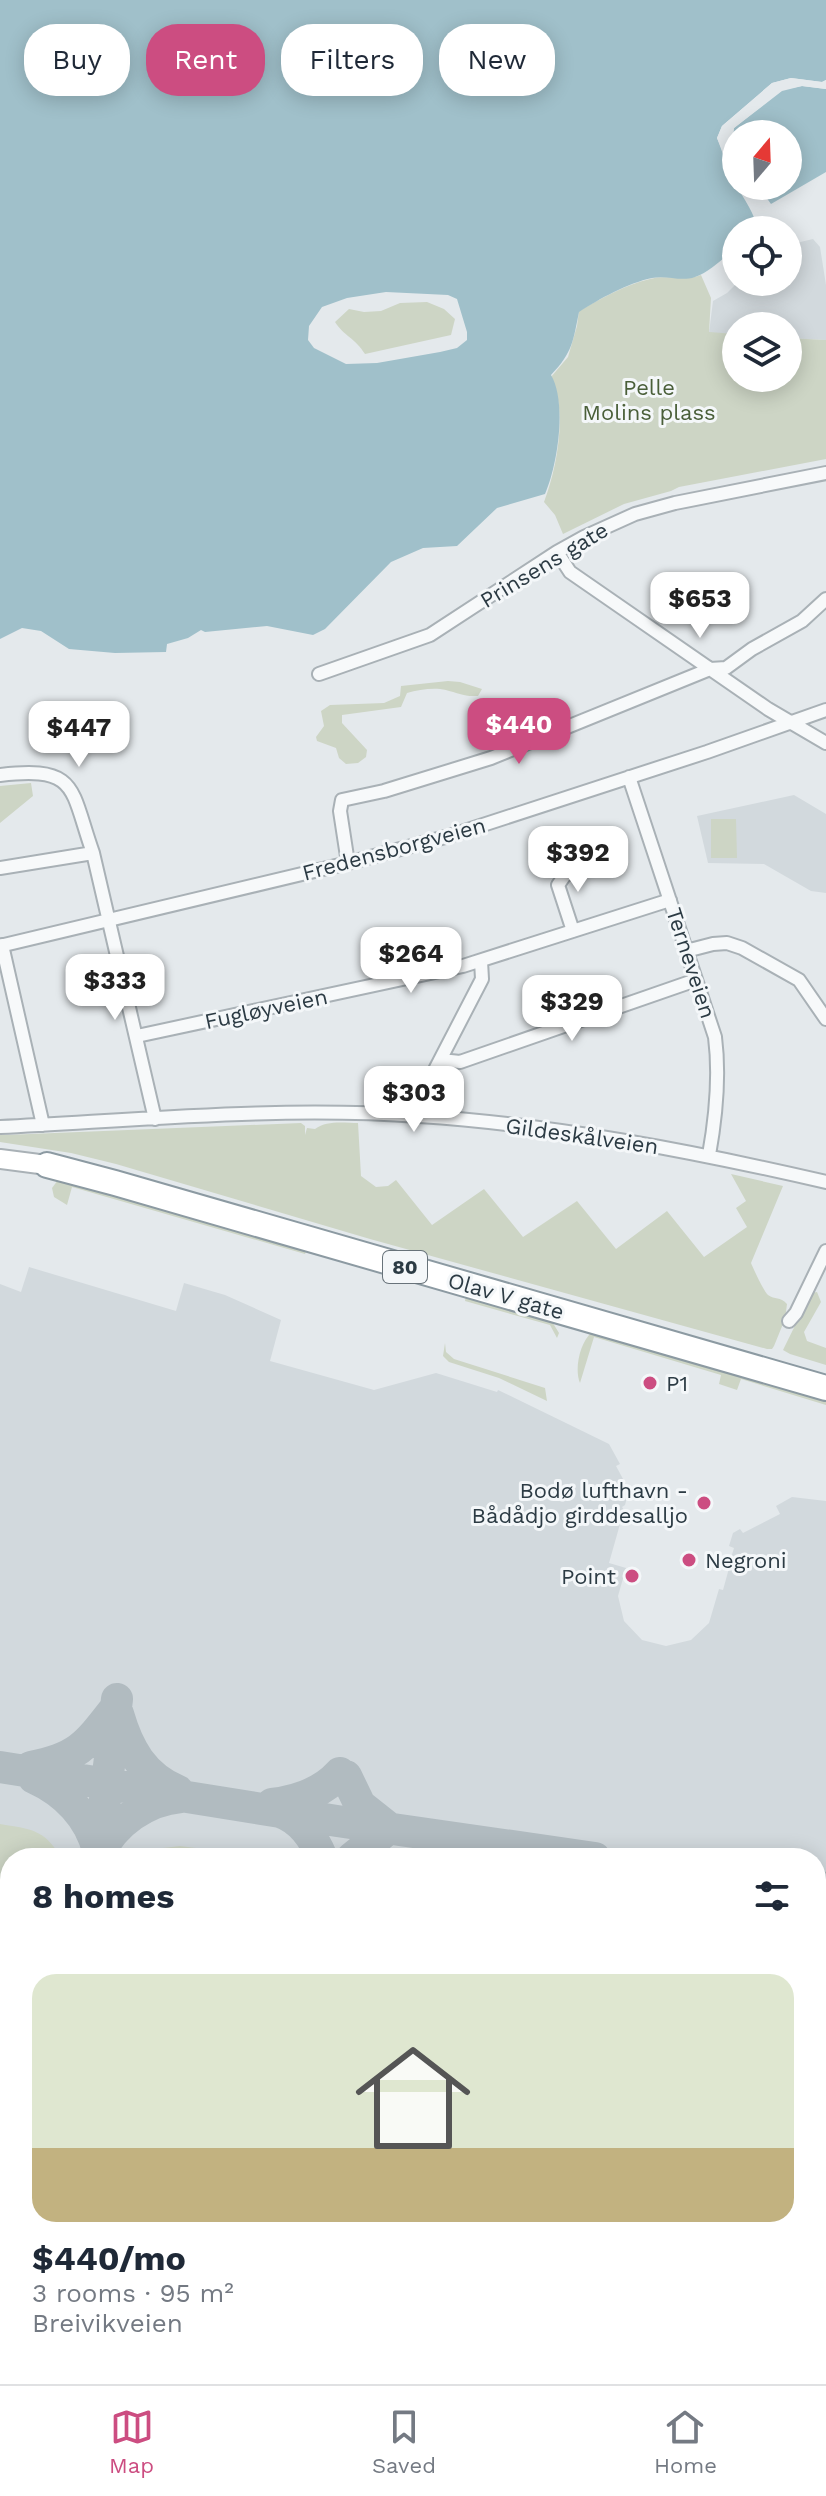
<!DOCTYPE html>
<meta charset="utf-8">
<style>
body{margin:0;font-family:"Work Sans",sans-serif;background:#f6f6f7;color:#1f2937;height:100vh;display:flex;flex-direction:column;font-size:30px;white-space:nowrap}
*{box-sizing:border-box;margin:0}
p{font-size:26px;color:#747a83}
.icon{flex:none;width:44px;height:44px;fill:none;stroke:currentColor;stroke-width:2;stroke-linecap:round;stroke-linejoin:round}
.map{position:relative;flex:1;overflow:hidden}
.details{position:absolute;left:0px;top:1848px;width:826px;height:536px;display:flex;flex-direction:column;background:#fff;border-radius:32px 32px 0 0;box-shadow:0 4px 20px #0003}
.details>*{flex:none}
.guide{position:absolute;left:24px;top:24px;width:778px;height:72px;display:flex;gap:16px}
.needle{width:52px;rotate:19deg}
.fabs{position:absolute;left:722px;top:120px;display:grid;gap:16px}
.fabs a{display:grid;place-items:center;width:80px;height:80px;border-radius:50%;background:#fff;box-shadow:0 4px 20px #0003;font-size:40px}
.price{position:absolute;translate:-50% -68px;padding:0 18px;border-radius:16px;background:#fff;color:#222;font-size:26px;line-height:52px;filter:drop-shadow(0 2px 4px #0008)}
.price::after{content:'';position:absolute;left:50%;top:48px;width:24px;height:18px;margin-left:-12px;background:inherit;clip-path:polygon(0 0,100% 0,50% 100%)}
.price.active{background:#cc4d81;color:#fff}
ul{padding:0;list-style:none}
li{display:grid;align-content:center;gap:16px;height:424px;padding:0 32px}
li span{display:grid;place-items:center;height:248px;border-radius:24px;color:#555}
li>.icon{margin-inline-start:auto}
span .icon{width:144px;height:144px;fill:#fffc;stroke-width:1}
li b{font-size:34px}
h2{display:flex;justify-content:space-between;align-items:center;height:96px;padding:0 32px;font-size:34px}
.chip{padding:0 28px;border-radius:32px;background:#fff;box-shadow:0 4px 20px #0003;font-size:28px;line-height:72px}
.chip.active{background:#cc4d81;color:#fff}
.tab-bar{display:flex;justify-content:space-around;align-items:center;height:112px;border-top:2px solid #e0e1e3;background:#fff;font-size:22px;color:#747a83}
.tab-bar a{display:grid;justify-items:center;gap:4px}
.tab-bar .active{color:#cc4d81}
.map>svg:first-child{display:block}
</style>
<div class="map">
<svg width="826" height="2384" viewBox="0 0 826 2384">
<rect width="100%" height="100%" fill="#e4e9ec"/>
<!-- built -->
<path fill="#d2d9dd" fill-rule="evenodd" d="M813,239L820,247L826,285V340L788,338V326H736V334L709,333L713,301L727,293L738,282H788V245Z
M794,795L826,814V893L811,891L764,864L708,863L697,816Z
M29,1267L176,1311L184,1283L225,1295L281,1320L270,1361L374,1390L436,1373L497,1392L498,1390L609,1444L620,1464L616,1466L629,1490L625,1505L622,1507L624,1510L609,1563L626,1568L618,1596L624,1621L642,1640L666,1646L691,1640L709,1623L719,1589L723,1590L731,1561L725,1559L726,1557L731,1558L734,1548L729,1546L733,1533L740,1529L743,1533L780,1514L776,1506L792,1497L826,1501V2384H0V1284L21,1292ZM10,1858H816V2374H10Z"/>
<!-- green -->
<path fill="#cdd5c5" d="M701,275L711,298L709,332L736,334V378H788V338L826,340V459L679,487L671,491L624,504L563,534L555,515L544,502C557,468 568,411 551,377L568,357L577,326L579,311C600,299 625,285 650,279C667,274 683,282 701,275Z
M427,302L444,309L455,319L451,335L365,354C355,338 344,336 335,322L349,309L364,312L381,311L400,303Z
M448,681L460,682L482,689L478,696C461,697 455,691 440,689C430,688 417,690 407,693L401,707L342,715V723L367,750L366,757L358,763L346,764L339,758L336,748L317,741L316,737L324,726L321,711L330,705L384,703L400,696L401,686Z
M31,783L33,796L0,823V786Z
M711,819H736L737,858H711Z
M301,1123L305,1126V1135L307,1128L315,1129C327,1120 344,1123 358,1123L361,1176L376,1187L388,1186L396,1180L432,1225L484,1189L523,1237L577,1201L616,1249L667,1211L704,1257L747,1227L736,1208L746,1201L731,1174L783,1186L751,1263C753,1268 764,1292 768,1295C775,1300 780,1296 787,1304L785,1319L774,1346L772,1349H767L370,1239L116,1164L71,1153L0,1142V1135H6Z
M69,1177L538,1312V1315L551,1320L559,1333L557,1338L550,1325L465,1301L466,1295L307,1249L305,1254L72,1187L67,1205L54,1197L52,1188L58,1180Z
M817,1292L821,1302L804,1332L807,1341L826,1348V1365L790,1354L783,1350L811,1293Z
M592,1332L826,1395V1405L741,1379L737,1390L719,1384L721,1375L594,1337L580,1383C574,1369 580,1342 592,1332Z
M445,1343L446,1352L454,1359L545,1388L547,1401L499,1378L449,1362L443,1356Z
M0,1824C30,1829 44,1829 60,1856V1858H10V1985L0,1988Z
M180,1846L265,1857L268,1858H141L155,1849Z
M816,1922L826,1923V2089L816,2088Z
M0,2086L10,2087V2259L0,2258Z
M816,2184L826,2185V2355L816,2354Z
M0,2344L10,2345V2374H221L229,2377L235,2384H0Z"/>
<!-- water -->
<path fill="#a0c0ca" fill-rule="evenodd" d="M0,0H826V80L822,82L791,78L772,83L722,126L717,138C723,153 728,171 736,185C743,198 756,214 757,230H736V248C724,257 710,272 695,277C681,282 667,275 652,278C628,283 599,299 579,312C573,341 573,352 551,375C567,402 558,464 545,494L497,508L457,546L423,548L391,562L325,629L313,635L267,626L205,632L201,630L188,638L167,644L166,652L115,653L69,649L41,631L22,628L0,639ZM386,292L448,295L457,299L467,332V340L457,348L440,352L377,363L346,364L314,348L308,340L309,326L322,307L347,298Z
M802,86L826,89V172L771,204L758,186H788V134H736V150L732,140L734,128L782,90Z"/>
<!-- pier -->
<path fill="#e4e9ec" d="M791,78L822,82L826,80V89L802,86L782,91L734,128L732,140L736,154L733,152L728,140L731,125L780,87L798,83L791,82L774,86L725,128L721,138L736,175V183L717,138L722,126L772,83Z"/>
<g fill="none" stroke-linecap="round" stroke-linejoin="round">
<!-- taxiway -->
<path stroke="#b1bbc0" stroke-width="32" d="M118,1714C128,1749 143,1776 178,1791
M0,1767L127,1787
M31,1767C77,1758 86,1746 114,1710
M346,1776L360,1805L389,1828L352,1858
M34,1778C65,1792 90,1817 98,1851
M106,1784L337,1821L595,1858
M272,1804C297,1801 323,1792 340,1773
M280,1812C300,1819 314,1838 322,1858
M99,1854C114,1823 146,1800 181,1797
M98,1858L117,1699
M816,1886L826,1888
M0,2038L10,2035
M0,2300L10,2302
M625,2374L708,2384
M270,2384L272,2374"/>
<!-- runway -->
<path stroke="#b1bbc0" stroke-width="82" d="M0,2040L10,2041
M816,2137L826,2139"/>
<!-- street casing -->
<g stroke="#a9b1b6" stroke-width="16">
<path id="street" d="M557,552L570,572L768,709L826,743
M319,674L430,635L557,552L584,537L635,514L675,503L826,473
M0,775C79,766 70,788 93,853
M629,777L715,1037C720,1076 716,1116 709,1155
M348,863L340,811L342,800L384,791L491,758L710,669L726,668L752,649L802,621L826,599
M0,868L93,853L155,1119
M573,931L558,885L565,875L597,864
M2,945L43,1125
M0,946L348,863L449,836L707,752L826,710
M686,951L713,944L727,943L742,948L799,980L826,1019
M137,1036L463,966L670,900
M441,1060L460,1062L696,980
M419,1116L424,1091L482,979L481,961
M0,1127C138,1120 281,1106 419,1116C556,1125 692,1151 826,1182
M789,1321L796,1313L826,1251"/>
</g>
<!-- secondary casing -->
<g stroke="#a9b1b6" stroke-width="22">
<path id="secondary" d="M0,1159L47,1165"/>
</g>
<!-- highway casing -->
<g stroke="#8c9aa2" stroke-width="28">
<path id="highway" d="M47,1165L115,1183L826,1388"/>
</g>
<!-- street -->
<use href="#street" stroke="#f7f9fa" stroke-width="12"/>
<!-- secondary -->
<use href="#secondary" stroke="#fff" stroke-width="18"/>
<!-- highway -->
<use href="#highway" stroke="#fff" stroke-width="24"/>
</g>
<!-- markers -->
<g fill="#cc4d81" stroke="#f4f7f9" stroke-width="3">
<circle cx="650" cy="1383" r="8"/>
<circle cx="704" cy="1503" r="8"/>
<circle cx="689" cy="1560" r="8"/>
<circle cx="632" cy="1576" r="8"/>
</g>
<g text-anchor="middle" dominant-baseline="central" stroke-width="6" stroke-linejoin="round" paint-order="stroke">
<!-- shield labels -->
<rect fill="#f4f7f9" stroke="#68737a" stroke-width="2" x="383" y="1251" width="44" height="32" rx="6"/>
<g font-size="20" font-weight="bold" fill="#2c3b44">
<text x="405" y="1267">80</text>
</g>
<!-- park labels -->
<g font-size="22" fill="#4a5f39" stroke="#f4f7f9">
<text x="649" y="387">Pelle<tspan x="649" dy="25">Molins plass</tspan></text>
</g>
<!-- street labels -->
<g font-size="22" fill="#2c3b44" stroke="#f4f7f9">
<text transform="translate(544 565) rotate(-31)">Prinsens gate</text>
<text transform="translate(394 849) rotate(-15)">Fredensborgveien</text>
<text transform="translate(691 963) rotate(72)">Terneveien</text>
<text transform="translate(266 1009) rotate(-12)">Fugløyveien</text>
<text transform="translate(582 1136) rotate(8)">Gildeskålveien</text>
<text transform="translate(506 1296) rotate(16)">Olav V gate</text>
</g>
<!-- poi labels -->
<g font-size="22" fill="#2c3b44" stroke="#f4f7f9" text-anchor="start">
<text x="666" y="1383">P1</text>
<text x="688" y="1490" text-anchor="end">Bodø lufthavn -<tspan x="688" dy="25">Bådådjo girddesalljo</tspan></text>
<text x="705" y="1560">Negroni</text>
<text x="616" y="1576" text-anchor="end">Point</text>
</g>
</g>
</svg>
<div class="fabs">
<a><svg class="needle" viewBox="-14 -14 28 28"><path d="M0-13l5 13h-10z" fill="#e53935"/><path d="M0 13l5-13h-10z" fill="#747a83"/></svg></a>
<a><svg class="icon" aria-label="locate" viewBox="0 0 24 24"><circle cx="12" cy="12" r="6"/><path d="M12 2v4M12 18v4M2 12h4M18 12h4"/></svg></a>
<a><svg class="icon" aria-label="layers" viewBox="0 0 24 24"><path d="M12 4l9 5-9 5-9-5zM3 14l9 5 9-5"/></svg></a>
</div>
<b class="price" style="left:700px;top:640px">$653</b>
<b class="price active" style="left:519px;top:766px">$440</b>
<b class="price" style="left:79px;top:769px">$447</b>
<b class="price" style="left:578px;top:894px">$392</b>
<b class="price" style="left:411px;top:995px">$264</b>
<b class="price" style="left:115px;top:1022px">$333</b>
<b class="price" style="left:572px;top:1043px">$329</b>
<b class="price" style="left:414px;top:1134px">$303</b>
<div class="guide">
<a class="chip">Buy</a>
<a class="chip active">Rent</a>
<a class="chip">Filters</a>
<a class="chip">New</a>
</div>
<section class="details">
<h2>8 homes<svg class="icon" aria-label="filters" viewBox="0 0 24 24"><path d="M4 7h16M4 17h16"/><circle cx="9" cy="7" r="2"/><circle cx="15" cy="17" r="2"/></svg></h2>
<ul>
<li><span style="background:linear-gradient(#dfe7d0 70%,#c2b280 0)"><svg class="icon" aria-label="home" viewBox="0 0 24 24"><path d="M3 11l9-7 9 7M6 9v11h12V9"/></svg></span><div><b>$440/mo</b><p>3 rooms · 95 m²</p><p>Breivikveien</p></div></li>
</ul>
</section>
</div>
<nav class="tab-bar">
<a class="active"><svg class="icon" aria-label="map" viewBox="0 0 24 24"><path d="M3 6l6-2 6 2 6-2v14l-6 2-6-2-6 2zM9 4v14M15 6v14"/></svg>Map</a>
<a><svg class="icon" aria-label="saved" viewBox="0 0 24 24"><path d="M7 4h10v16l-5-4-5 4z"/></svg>Saved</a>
<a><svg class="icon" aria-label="home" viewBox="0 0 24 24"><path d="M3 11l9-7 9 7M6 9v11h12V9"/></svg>Home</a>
</nav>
